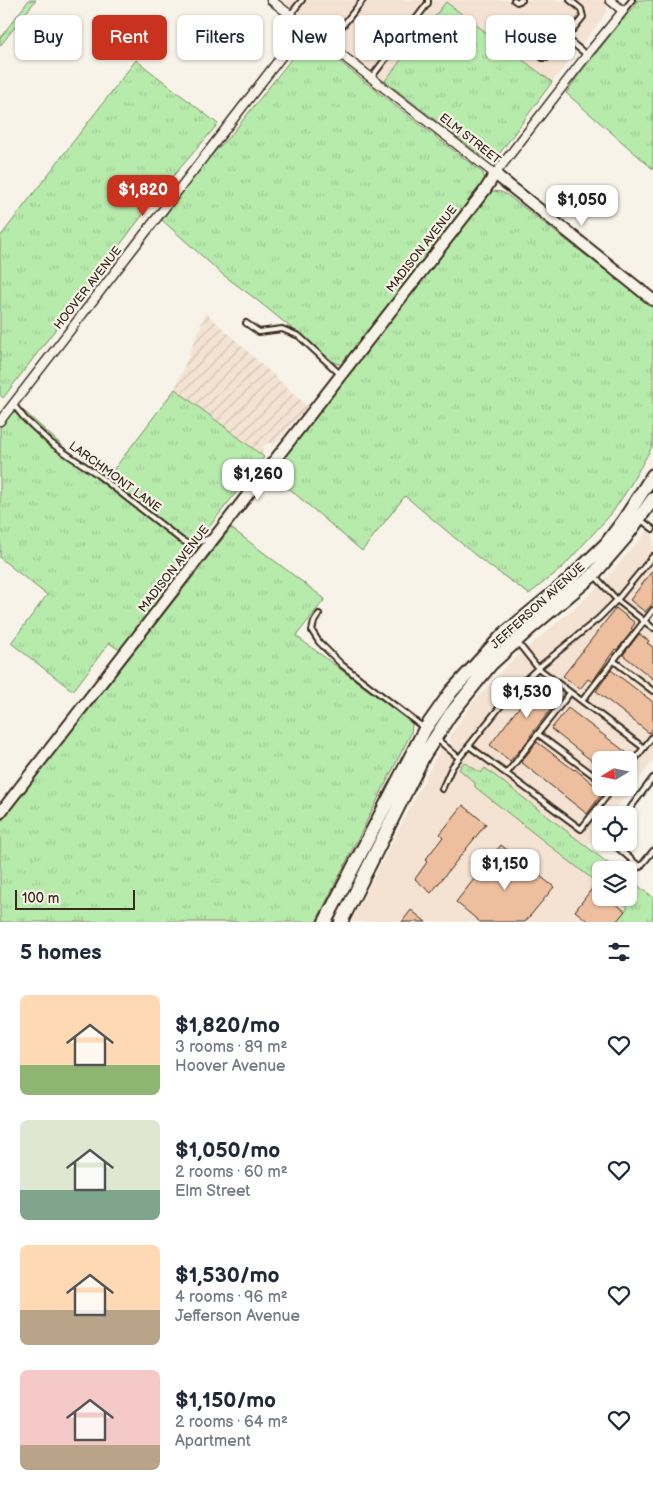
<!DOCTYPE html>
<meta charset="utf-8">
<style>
body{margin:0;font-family:"Balsamiq Sans",sans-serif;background:#f6f6f7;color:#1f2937;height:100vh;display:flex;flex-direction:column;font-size:19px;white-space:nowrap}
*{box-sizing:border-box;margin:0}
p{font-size:16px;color:#747a83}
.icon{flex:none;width:28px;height:28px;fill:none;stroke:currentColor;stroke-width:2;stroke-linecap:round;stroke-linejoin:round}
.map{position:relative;height:922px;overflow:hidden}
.panel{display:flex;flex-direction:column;background:#fff;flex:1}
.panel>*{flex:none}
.top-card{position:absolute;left:15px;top:15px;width:624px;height:45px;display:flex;gap:10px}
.needle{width:32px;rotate:260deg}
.controls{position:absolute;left:592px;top:751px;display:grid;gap:10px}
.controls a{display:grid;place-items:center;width:45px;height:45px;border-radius:8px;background:#fff;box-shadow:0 1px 4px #0004;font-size:25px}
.scale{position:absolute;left:15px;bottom:12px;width:120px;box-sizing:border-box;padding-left:5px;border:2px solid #3b2a1e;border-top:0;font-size:14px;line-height:18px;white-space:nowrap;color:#3b2a1e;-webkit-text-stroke:4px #f7f3e8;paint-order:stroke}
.price{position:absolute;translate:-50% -42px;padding:0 11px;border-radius:10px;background:#fff;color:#222;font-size:16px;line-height:32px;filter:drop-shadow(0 1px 2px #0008)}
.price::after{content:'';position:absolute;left:50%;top:30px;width:15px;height:11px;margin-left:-8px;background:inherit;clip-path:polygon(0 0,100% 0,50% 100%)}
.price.on{background:#c8321e;color:#fff}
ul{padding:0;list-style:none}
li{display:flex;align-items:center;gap:15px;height:125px;padding:0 20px}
li span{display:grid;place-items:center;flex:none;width:140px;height:100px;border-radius:8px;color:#555}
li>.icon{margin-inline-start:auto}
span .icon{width:60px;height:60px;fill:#fffc;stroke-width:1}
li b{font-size:21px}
h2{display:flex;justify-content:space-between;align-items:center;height:60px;padding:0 20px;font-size:21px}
.pill{padding:0 18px;border-radius:8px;background:#fff;box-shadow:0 1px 4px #0004;font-size:18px;line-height:45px}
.pill.on{background:#c8321e;color:#fff}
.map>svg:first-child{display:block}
</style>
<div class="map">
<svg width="653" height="922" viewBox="0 0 653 922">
<defs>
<pattern id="industrial-furrows" width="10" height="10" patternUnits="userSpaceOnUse" patternTransform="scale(1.25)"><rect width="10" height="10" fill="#f4e3d2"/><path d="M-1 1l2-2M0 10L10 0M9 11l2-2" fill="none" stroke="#d2c3b4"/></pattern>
<pattern id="grass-tufts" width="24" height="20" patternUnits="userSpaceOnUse" patternTransform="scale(1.25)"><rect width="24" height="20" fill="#b7ebac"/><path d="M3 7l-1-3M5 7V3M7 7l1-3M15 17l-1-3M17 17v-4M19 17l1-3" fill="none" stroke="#9eca94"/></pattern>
</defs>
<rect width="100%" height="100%" fill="#f7f3e8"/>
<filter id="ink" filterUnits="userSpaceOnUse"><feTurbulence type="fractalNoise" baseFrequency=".02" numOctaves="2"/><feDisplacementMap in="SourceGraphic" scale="10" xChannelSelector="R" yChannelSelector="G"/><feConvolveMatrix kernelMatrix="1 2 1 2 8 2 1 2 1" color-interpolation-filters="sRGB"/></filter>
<g filter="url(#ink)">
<!-- built -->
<path fill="#f4e3d2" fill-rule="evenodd" d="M286,0H605L607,9L606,13L602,19L552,82L446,2L385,81L284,2Z
M653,524V761L611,815H601V828L587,847L485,768L482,773L464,762L475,783V787L601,886V898H616L628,907L616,922H351L441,747L452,743L449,740L451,738L450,736L472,704L506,666L594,591L617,566ZM601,760H629V788H601Z"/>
<!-- industrial -->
<path fill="url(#industrial-furrows)" d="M206,313L307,406L276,443H267L262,448L264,457L175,389Z"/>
<!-- grass -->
<path fill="url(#grass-tufts)" stroke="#798a65" d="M29,0H36L0,46V38Z
M635,0H653V169L566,93L578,76L637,2Z
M446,2L552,82L500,153C492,158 488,158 479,154L385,81Z
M311,43H316L392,103L483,173L485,180L483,184L343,365L335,363L253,297L222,274L162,220L202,165L231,135L300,48Z
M136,60L218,124L169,181L145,212L3,398L0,395V237Z
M492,191L501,192L506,194L653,307V445L628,489L612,513L562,568L529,594L480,559L405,496L362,551L272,474L488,193Z
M175,389L264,457L198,541L197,553L121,651L109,643L73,691L11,643L47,595L0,558V427L10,414L15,411H24L66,449L108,477Z
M231,528L325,599L296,636L411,722L412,725L411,733L316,922H0V823Z
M464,762L481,773L485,768L617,870H601V886L475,787V783L459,769Z
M629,879L653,897V922H616L628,907L616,898H629Z"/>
<!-- building -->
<path fill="#eebf9e" stroke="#3b2a1e" d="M653,570V603L645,612L630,600Z
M616,608L635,623L631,629L633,630L617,650L615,649L592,682L588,679L580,689L563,676Z
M639,634L649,641L647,643L653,647V679L623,655Z
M611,670L653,702V728L649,733L596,691Z
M542,677L564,693L530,736L531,737L510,761L490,745Z
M568,708L631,756L628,760H601V768L551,729Z
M537,742L574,770L575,769L603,792L587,814L521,762Z
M463,805L486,824L431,893L415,879L427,862L425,860L443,837L440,834Z
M501,845L554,887L525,922H480L456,902Z
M594,886L601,892V898H608L625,911L616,922H589L575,911Z
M411,910L426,922H402Z"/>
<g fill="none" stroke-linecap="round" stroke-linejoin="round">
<!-- service casing -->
<g stroke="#3b2a1e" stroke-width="8">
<path id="service" d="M514,0L517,2L522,0
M570,0L581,9L583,17L566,38L587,55
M623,11L632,0
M290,15L302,0
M519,39L543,58H547L566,38
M328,44L363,0
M371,78L428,3V0
M246,323L259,332L282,329L299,336L341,375
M13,404L25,419L51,443L71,457L94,472L181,540L191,545L210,538
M641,520L653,529
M595,576L617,600L653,628
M319,614L314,622L312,631L319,642L342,665L424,728
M518,643L538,668L644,748
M614,661L653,691
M582,701L653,610
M538,734L601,781
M437,739L459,758
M469,746L581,829L613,788
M629,767L653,736
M507,773L570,693
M442,789L452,767L511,693L538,668L599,618L617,600L653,556
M625,815L653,778
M611,842L640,867L653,851"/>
</g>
<!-- minor casing -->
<g stroke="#3b2a1e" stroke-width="11">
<path id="minor" d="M271,0L495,174L587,55L623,11L610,0
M0,421L305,26"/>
</g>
<!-- tertiary casing -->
<g stroke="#3b2a1e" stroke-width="14">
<path id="tertiary" d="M0,813L485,190L495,174L653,300"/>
</g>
<!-- primary casing -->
<g stroke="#3b2a1e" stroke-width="16">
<path id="primary" d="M325,922L425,729L451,692L503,635L565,584L606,544L624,520L653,475
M341,922L424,755L450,715L491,664L528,630L593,575L625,538L653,499"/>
</g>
<!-- service -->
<use href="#service" stroke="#f7f3e8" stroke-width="4"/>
<!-- minor -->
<use href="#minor" stroke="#f7f3e8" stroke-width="8"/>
<!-- tertiary -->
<use href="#tertiary" stroke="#f7f3e8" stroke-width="10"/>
<!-- primary -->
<use href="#primary" stroke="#f7f3e8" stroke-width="12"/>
</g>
</g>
<g text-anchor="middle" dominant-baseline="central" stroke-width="4.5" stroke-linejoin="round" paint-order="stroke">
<!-- street labels -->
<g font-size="12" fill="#3b2a1e" stroke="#f7f3e8">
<text transform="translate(470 139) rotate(38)">ELM STREET</text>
<text transform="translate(422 249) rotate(-52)">MADISON AVENUE</text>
<text transform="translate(88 288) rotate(-52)">HOOVER AVENUE</text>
<text transform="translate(115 477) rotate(36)">LARCHMONT LANE</text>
<text transform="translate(174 569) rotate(-52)">MADISON AVENUE</text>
<text transform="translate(538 606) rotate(-42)">JEFFERSON AVENUE</text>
</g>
</g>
</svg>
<div class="controls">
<a><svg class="needle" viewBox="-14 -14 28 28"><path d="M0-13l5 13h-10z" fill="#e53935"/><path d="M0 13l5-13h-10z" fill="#747a83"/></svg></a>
<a><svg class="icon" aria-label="locate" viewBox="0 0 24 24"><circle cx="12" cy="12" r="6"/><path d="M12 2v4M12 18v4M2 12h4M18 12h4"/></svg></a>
<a><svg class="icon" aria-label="layers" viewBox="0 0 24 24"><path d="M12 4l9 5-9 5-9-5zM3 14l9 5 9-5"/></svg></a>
</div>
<div class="scale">100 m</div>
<b class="price on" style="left:143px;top:217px">$1,820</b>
<b class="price" style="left:582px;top:227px">$1,050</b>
<b class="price" style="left:258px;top:501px">$1,260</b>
<b class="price" style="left:527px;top:719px">$1,530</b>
<b class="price" style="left:505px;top:891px">$1,150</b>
<div class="top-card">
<a class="pill">Buy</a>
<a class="pill on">Rent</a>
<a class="pill">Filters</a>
<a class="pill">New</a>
<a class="pill">Apartment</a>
<a class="pill">House</a>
</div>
</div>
<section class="panel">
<h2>5 homes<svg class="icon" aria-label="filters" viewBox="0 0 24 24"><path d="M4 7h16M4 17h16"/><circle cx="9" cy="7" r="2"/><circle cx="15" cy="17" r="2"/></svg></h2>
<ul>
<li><span style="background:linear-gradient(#ffd9b3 70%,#8fb573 0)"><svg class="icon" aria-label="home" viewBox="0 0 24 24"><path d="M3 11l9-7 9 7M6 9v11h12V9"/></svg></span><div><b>$1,820/mo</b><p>3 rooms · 89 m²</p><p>Hoover Avenue</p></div><svg class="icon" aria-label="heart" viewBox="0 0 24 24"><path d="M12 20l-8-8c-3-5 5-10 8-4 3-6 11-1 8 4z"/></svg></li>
<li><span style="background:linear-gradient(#dfe7d0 70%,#7fa58c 0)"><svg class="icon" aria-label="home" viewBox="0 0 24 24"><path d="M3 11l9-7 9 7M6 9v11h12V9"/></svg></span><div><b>$1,050/mo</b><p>2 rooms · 60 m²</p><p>Elm Street</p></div><svg class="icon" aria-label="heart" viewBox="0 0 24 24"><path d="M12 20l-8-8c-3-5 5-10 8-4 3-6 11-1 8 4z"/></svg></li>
<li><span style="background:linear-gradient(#ffd9b3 65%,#b9a48a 0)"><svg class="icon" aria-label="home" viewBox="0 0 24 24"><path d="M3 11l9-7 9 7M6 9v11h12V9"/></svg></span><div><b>$1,530/mo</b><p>4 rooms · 96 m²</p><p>Jefferson Avenue</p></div><svg class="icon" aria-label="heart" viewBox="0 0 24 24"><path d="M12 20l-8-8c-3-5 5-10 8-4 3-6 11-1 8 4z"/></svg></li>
<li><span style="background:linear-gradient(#f6c9c9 75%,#b9a48a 0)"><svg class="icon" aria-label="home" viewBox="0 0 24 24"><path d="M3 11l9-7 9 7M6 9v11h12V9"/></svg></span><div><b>$1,150/mo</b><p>2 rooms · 64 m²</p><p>Apartment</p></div><svg class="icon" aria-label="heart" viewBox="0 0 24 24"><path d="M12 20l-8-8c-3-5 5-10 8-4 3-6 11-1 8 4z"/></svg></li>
</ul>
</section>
